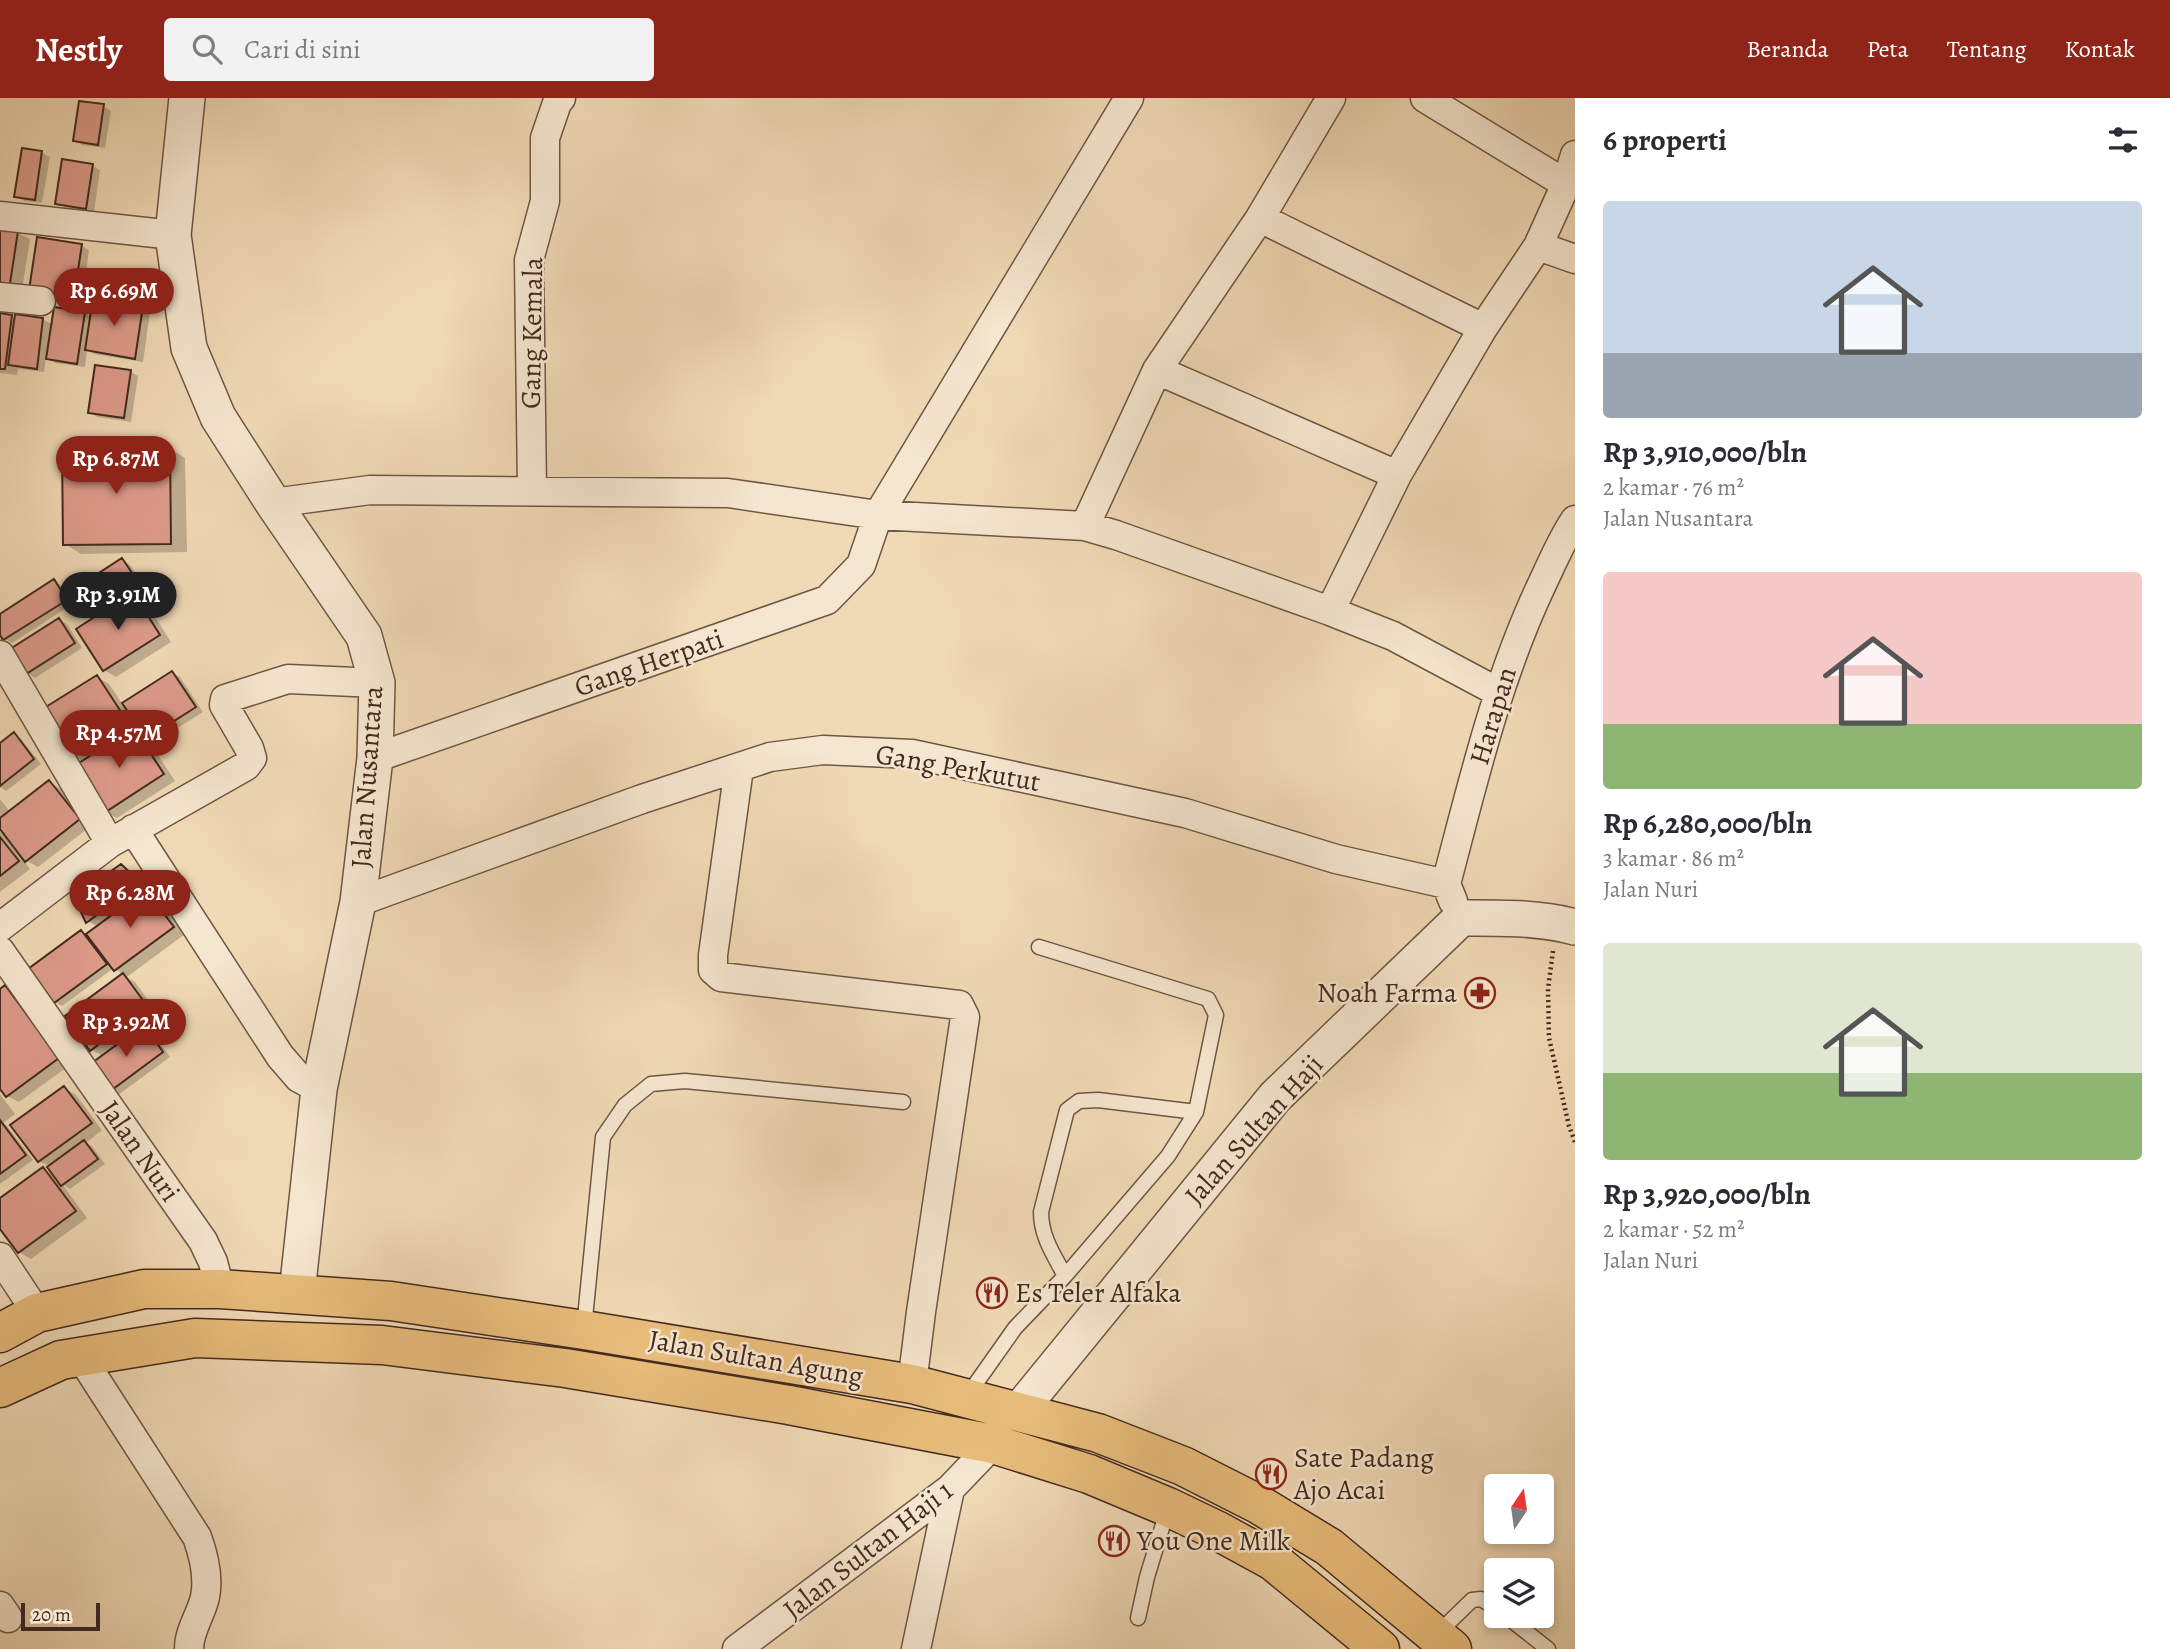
<!DOCTYPE html>
<html lang="id">
<meta charset="utf-8">
<style>
body{margin:0;font-family:Alegreya,serif;background:#f2f2f3;color:#2b2b33;height:100vh;display:flex;flex-direction:column;font-size:26px;white-space:nowrap}
*{box-sizing:border-box;margin:0}
p{font-size:23px;color:#7c7c81}
.icon{flex:none;width:38px;height:38px;fill:none;stroke:currentColor;stroke-width:2;stroke-linecap:round;stroke-linejoin:round}
.map{position:relative;flex:1;overflow:hidden}
.panel{display:flex;flex-direction:column;background:#fff;width:595px}
.panel>*{flex:none}
.needle{width:46px;rotate:13deg}
.buttons{position:absolute;left:1484px;top:1376px;display:grid;gap:14px}
.buttons a{display:grid;place-items:center;width:70px;height:70px;border-radius:7px;background:#fff;box-shadow:0 4px 10px #0003;font-size:35px}
.scale{position:absolute;left:21px;bottom:18px;width:79px;box-sizing:border-box;padding-left:7px;border:4px solid #442a1e;border-top:0;font-size:19px;line-height:24px;white-space:nowrap;color:#442a1e;-webkit-text-stroke:5px #f5e6cf;paint-order:stroke}
.price{position:absolute;translate:-50% -60px;padding:0 16px;border-radius:24px;background:#8f2418;color:#fff;font-size:23px;line-height:46px;filter:drop-shadow(0 2px 4px #0008)}
.price::after{content:'';position:absolute;left:50%;top:42px;width:21px;height:16px;margin-left:-10px;background:inherit;clip-path:polygon(0 0,100% 0,50% 100%)}
.price.active{background:#222;color:#fff}
ul{padding:0;list-style:none}
li{display:grid;align-content:center;gap:14px;height:371px;padding:0 28px}
li span{display:grid;place-items:center;height:217px;border-radius:7px;color:#555}
li>.icon{margin-inline-start:auto}
span .icon{width:126px;height:126px;fill:#fffc;stroke-width:1}
li b{font-size:30px}
h2{display:flex;justify-content:space-between;align-items:center;height:84px;padding:0 28px;font-size:30px}
header{display:flex;align-items:center;gap:42px;box-sizing:border-box;height:98px;padding:0 35px;background:#8f2418;color:#fff}
header strong{font-size:33px}
nav{display:flex;gap:38px;margin-inline-start:auto;font-size:24px}
.search{width:490px;height:63px;background:#f2f2f3;display:flex;align-items:center;gap:18px;box-sizing:border-box;padding:0 24px;border-radius:7px;color:#7c7c81;font-size:26px}
main{display:flex;flex:1;min-height:0}
.map>svg:first-child{display:block}
</style>
<header>
<strong>Nestly</strong>
<div class="search"><svg class="icon" aria-label="search" viewBox="0 0 24 24"><circle cx="10" cy="10" r="6"/><path d="M15 15l6 6"/></svg>Cari di sini</div>
<nav><a>Beranda</a><a>Peta</a><a>Tentang</a><a>Kontak</a></nav>
</header>
<main>
<div class="map">
<svg width="1575" height="1551" viewBox="0 0 1575 1551">
<rect width="100%" height="100%" fill="#f0d9b5"/>
<filter id="stains"><feTurbulence type="fractalNoise" baseFrequency=".00286" numOctaves="4"/><feColorMatrix values="0 0 0 0 .2 0 0 0 0 .09 0 0 0 0 .02 0 0 0 .5 -.17"/></filter>
<radialGradient id="worn" r=".72"><stop offset=".6" stop-color="#630" stop-opacity="0"/><stop offset="1" stop-color="#630" stop-opacity=".3"/></radialGradient>
<!-- shadow -->
<path fill="#0003" fill-rule="evenodd" d="M103,8L111,13L105,50L82,47L75,42Z
M23,52L42,55L50,59L42,105L24,103L16,98Z
M93,68L100,72L94,114L65,109L57,105Z
M18,135L30,141L21,198L0,194Z
M82,148L89,152L82,202L38,195Z
M94,202L143,210L150,214L143,264L94,256L87,252L85,269L55,265L46,259L44,274L18,271L17,277L0,275V217L16,221H42L53,227L85,215L92,219Z
M96,269L131,274L138,278L131,324L97,319L90,314Z
M169,350L185,360L187,454L81,456L65,446Z
M123,462L130,467L145,489L133,496L145,503L171,544L116,579L104,572L93,522L85,518L76,504L12,545L5,541L0,533V518L54,483L61,488L68,498Z
M59,522L67,526L82,550L35,580L28,575L12,551Z
M172,575L180,579L203,614L155,644L147,640L175,683L117,720L105,714L84,664L72,657L97,579L109,586L123,607ZM140,628L147,639L134,632Z
M14,636L21,641L41,666L6,693L0,689V647Z
M49,684L61,691L91,728L38,769L22,760L30,771L0,794V734L8,738L0,730V701L10,714Z
M121,768L129,772L147,790L143,792L158,801L185,836L127,879L135,884L159,917L143,929L152,934L170,959L118,997L110,993L104,959L91,951L124,877L114,870L62,908L55,904L81,834L87,837L98,829L88,823Z
M5,889L17,896L70,967L19,1004L7,998L0,988V891L1,892Z
M64,990L76,997L102,1032L86,1045L92,1048L105,1066L70,1091L62,1086L87,1120L31,1161L19,1154L0,1128V1102L43,1071L56,1078L49,1068L39,1063Z
M0,996L15,1016L3,1025L7,1028L33,1062L0,1086Z"/>
<!-- building -->
<path fill="#dd9b8a" stroke="#442a1e" stroke-width="2" d="M79,3L104,6L98,47L73,43Z
M22,50L42,53L35,102L14,99Z
M62,61L93,66L86,111L55,106Z
M0,130L18,133L9,192L0,191Z
M37,139L82,146L74,199L29,192Z
M93,200L143,208L135,261L85,252Z
M54,209L85,214L77,266L46,261Z
M0,215L12,217L5,271H0Z
M15,216L43,220L37,271L8,267Z
M95,267L131,272L124,320L88,315Z
M170,349L171,446L63,447L62,350Z
M122,460L138,484L84,519L68,495Z
M54,481L67,502L3,542L0,537V516Z
M133,494L160,537L103,573L76,531Z
M59,520L75,545L26,576L10,551Z
M172,573L196,609L146,641L122,605Z
M97,577L127,623L71,659L41,612Z
M134,630L164,676L104,715L74,668Z
M14,634L34,661L0,688V645Z
M49,682L80,721L25,764L0,731V720Z
M0,739L19,763L0,778Z
M121,766L141,785L86,825L74,799Z
M146,792L174,829L114,873L86,836Z
M81,832L107,866L54,905L28,871Z
M123,875L148,909L90,953L65,918Z
M5,887L59,960L6,999L0,991V891Z
M144,927L163,954L109,994L89,967Z
M64,988L92,1025L38,1064L10,1027Z
M0,1022L26,1057L0,1076Z
M84,1042L98,1061L61,1088L47,1069Z
M43,1069L76,1113L18,1155L0,1131V1100Z"/>
<g fill="none" stroke-linecap="round" stroke-linejoin="round">
<!-- service casing -->
<g stroke="#6f5644" stroke-width="17">
<path id="service" d="M1065,1178C1054,1157 1041,1139 1041,1114L1067,1012L1079,1003L1098,1002L1196,1014
M584,1230L603,1039L625,1007L651,986L685,983L903,1004
M967,1298L1015,1230L1065,1178L1168,1058L1196,1014L1216,917L1208,901L1039,849
M1505,1517L1548,1551
M1138,1520L1147,1479L1168,1410
M1437,1536L1472,1502L1481,1501L1496,1510"/>
</g>
<!-- minor casing -->
<g stroke="#6f5644" stroke-width="31">
<path id="minor" d="M1425,0L1566,86
M0,118L173,137
M1260,120L1483,230
M1538,148L1575,161
M0,199L41,203
M1157,272L1397,377
M532,392L529,162L545,103V40L557,5L561,0
M273,405L370,392L728,395L878,417L1085,428L1116,437L1330,513L1393,538L1498,594
M1085,428L1157,272L1260,120L1331,0
M1330,513L1397,377L1483,230L1538,148L1566,86L1575,57
M0,557L110,745
M375,660L827,502L861,467L878,417L1129,0
M739,670L713,857V872L721,879L959,907L965,919L921,1214L912,1286
M133,731L280,958L299,980L319,991
M1453,803L1446,786C1473,684 1497,580 1543,484C1553,463 1562,441 1575,422
M358,804L642,701L770,659L823,652L912,656L1185,715L1336,761L1446,786
M0,829L110,745L246,668L252,660L249,650L224,607L225,601L288,581L377,585
M0,853L203,1143L213,1164L220,1191
M0,1159L37,1215
M81,1259L197,1439C204,1458 209,1479 205,1499C201,1517 189,1532 189,1551
M0,1508L8,1520
M737,1551L950,1391L993,1346
M916,1551L950,1391"/>
</g>
<!-- tertiary casing -->
<g stroke="#6f5644" stroke-width="38">
<path id="tertiary" d="M187,0L173,137L189,250L218,319L273,405L364,538L377,585L375,660L358,804L319,991L297,1195
M1018,1314L1275,999L1461,820C1499,820 1538,819 1575,829"/>
</g>
<!-- primary casing -->
<g stroke="#442a1e" stroke-width="41">
<path id="primary" d="M0,1235L37,1215L144,1191H220L391,1203L584,1232L912,1286L1098,1335L1183,1368L1258,1406L1329,1449L1452,1551
M0,1290L61,1262L195,1240L382,1247L565,1270L789,1307L993,1346L1089,1376L1168,1409L1218,1433L1273,1463L1380,1551"/>
</g>
<!-- path -->
<path stroke="#442a1e" stroke-width="4.5" stroke-dasharray="2 3.5" stroke-linecap="butt" d="M1553,853L1548,891L1549,940L1569,1028L1575,1044"/>
<!-- service -->
<use href="#service" stroke="#f5e6cf" stroke-width="14"/>
<!-- minor -->
<use href="#minor" stroke="#f5e6cf" stroke-width="28"/>
<!-- tertiary -->
<use href="#tertiary" stroke="#f5e6cf" stroke-width="35"/>
<!-- primary -->
<use href="#primary" stroke="#e8bc7a" stroke-width="38"/>
</g>
<!-- icons -->
<defs>
<g id="pharmacy-ring" transform="scale(1.575)"><circle r="9.5" fill="#f5e6cf" stroke="#8f2418" stroke-width="1.5"/><path d="M-2-6h4v4h4v4h-4v4h-4v-4h-4v-4h4Z" fill="#8f2418"/></g>
<g id="restaurant-ring" transform="scale(1.575)"><circle r="9.5" fill="#f5e6cf" stroke="#8f2418" stroke-width="1.5"/><path d="M-5-6h1v4h1v-4h1v4h1v-4h1v5L-1.5 .5V6h-2V.5L-5-1ZM5-6V6H3V1.5H1.5Q1.5-4 5-6Z" fill="#8f2418"/></g>
</defs>
<g fill-rule="evenodd">
<use href="#pharmacy-ring" x="1480" y="895"/>
<use href="#restaurant-ring" x="992" y="1195"/>
<use href="#restaurant-ring" x="1271" y="1376"/>
<use href="#restaurant-ring" x="1114" y="1443"/>
</g>
<g text-anchor="middle" dominant-baseline="central" stroke-width="5" stroke-linejoin="round" paint-order="stroke">
<!-- street labels -->
<g font-size="28" fill="#442a1e" stroke="#f5e6cf">
<text transform="translate(532 235) rotate(-89)">Gang Kemala</text>
<text transform="translate(649 565) rotate(-19)">Gang Herpati</text>
<text transform="translate(1493 618) rotate(-73)">Harapan</text>
<text transform="translate(958 670) rotate(10)">Gang Perkutut</text>
<text transform="translate(367 679) rotate(-86)">Jalan Nusantara</text>
<text transform="translate(1254 1032) rotate(-48)">Jalan Sultan Haji</text>
<text transform="translate(140 1053) rotate(55)">Jalan Nuri</text>
<text transform="translate(756 1260) rotate(10)">Jalan Sultan Agung</text>
<text transform="translate(868 1452) rotate(-38)">Jalan Sultan Haji 1</text>
</g>
<!-- poi labels -->
<g font-size="28" fill="#442a1e" stroke="#f5e6cf" text-anchor="start">
<text x="1457" y="895" text-anchor="end">Noah Farma</text>
<text x="1015" y="1195">Es Teler Alfaka</text>
<text x="1294" y="1360">Sate Padang<tspan x="1294" dy="32">Ajo Acai</tspan></text>
<text x="1137" y="1443">You One Milk</text>
</g>
</g>
<rect width="100%" height="100%" filter="url(#stains)"/>
<rect width="100%" height="100%" fill="url(#worn)"/>
</svg>
<div class="buttons">
<a><svg class="needle" viewBox="-14 -14 28 28"><path d="M0-13l5 13h-10z" fill="#e53935"/><path d="M0 13l5-13h-10z" fill="#7c7c81"/></svg></a>
<a><svg class="icon" aria-label="layers" viewBox="0 0 24 24"><path d="M12 4l9 5-9 5-9-5zM3 14l9 5 9-5"/></svg></a>
</div>
<div class="scale">20 m</div>
<b class="price" style="left:114px;top:230px">Rp 6.69M</b>
<b class="price" style="left:116px;top:398px">Rp 6.87M</b>
<b class="price active" style="left:118px;top:534px">Rp 3.91M</b>
<b class="price" style="left:119px;top:672px">Rp 4.57M</b>
<b class="price" style="left:130px;top:832px">Rp 6.28M</b>
<b class="price" style="left:126px;top:961px">Rp 3.92M</b>
</div>
<section class="panel">
<h2>6 properti<svg class="icon" aria-label="filters" viewBox="0 0 24 24"><path d="M4 7h16M4 17h16"/><circle cx="9" cy="7" r="2"/><circle cx="15" cy="17" r="2"/></svg></h2>
<ul>
<li><span style="background:linear-gradient(#c9d6e8 70%,#9aa5b1 0)"><svg class="icon" aria-label="home" viewBox="0 0 24 24"><path d="M3 11l9-7 9 7M6 9v11h12V9"/></svg></span><div><b>Rp 3,910,000/bln</b><p>2 kamar · 76 m²</p><p>Jalan Nusantara</p></div></li>
<li><span style="background:linear-gradient(#f6c9c9 70%,#8fb573 0)"><svg class="icon" aria-label="home" viewBox="0 0 24 24"><path d="M3 11l9-7 9 7M6 9v11h12V9"/></svg></span><div><b>Rp 6,280,000/bln</b><p>3 kamar · 86 m²</p><p>Jalan Nuri</p></div></li>
<li><span style="background:linear-gradient(#dfe7d0 60%,#8fb573 0)"><svg class="icon" aria-label="home" viewBox="0 0 24 24"><path d="M3 11l9-7 9 7M6 9v11h12V9"/></svg></span><div><b>Rp 3,920,000/bln</b><p>2 kamar · 52 m²</p><p>Jalan Nuri</p></div></li>
</ul>
</section>
</main>
